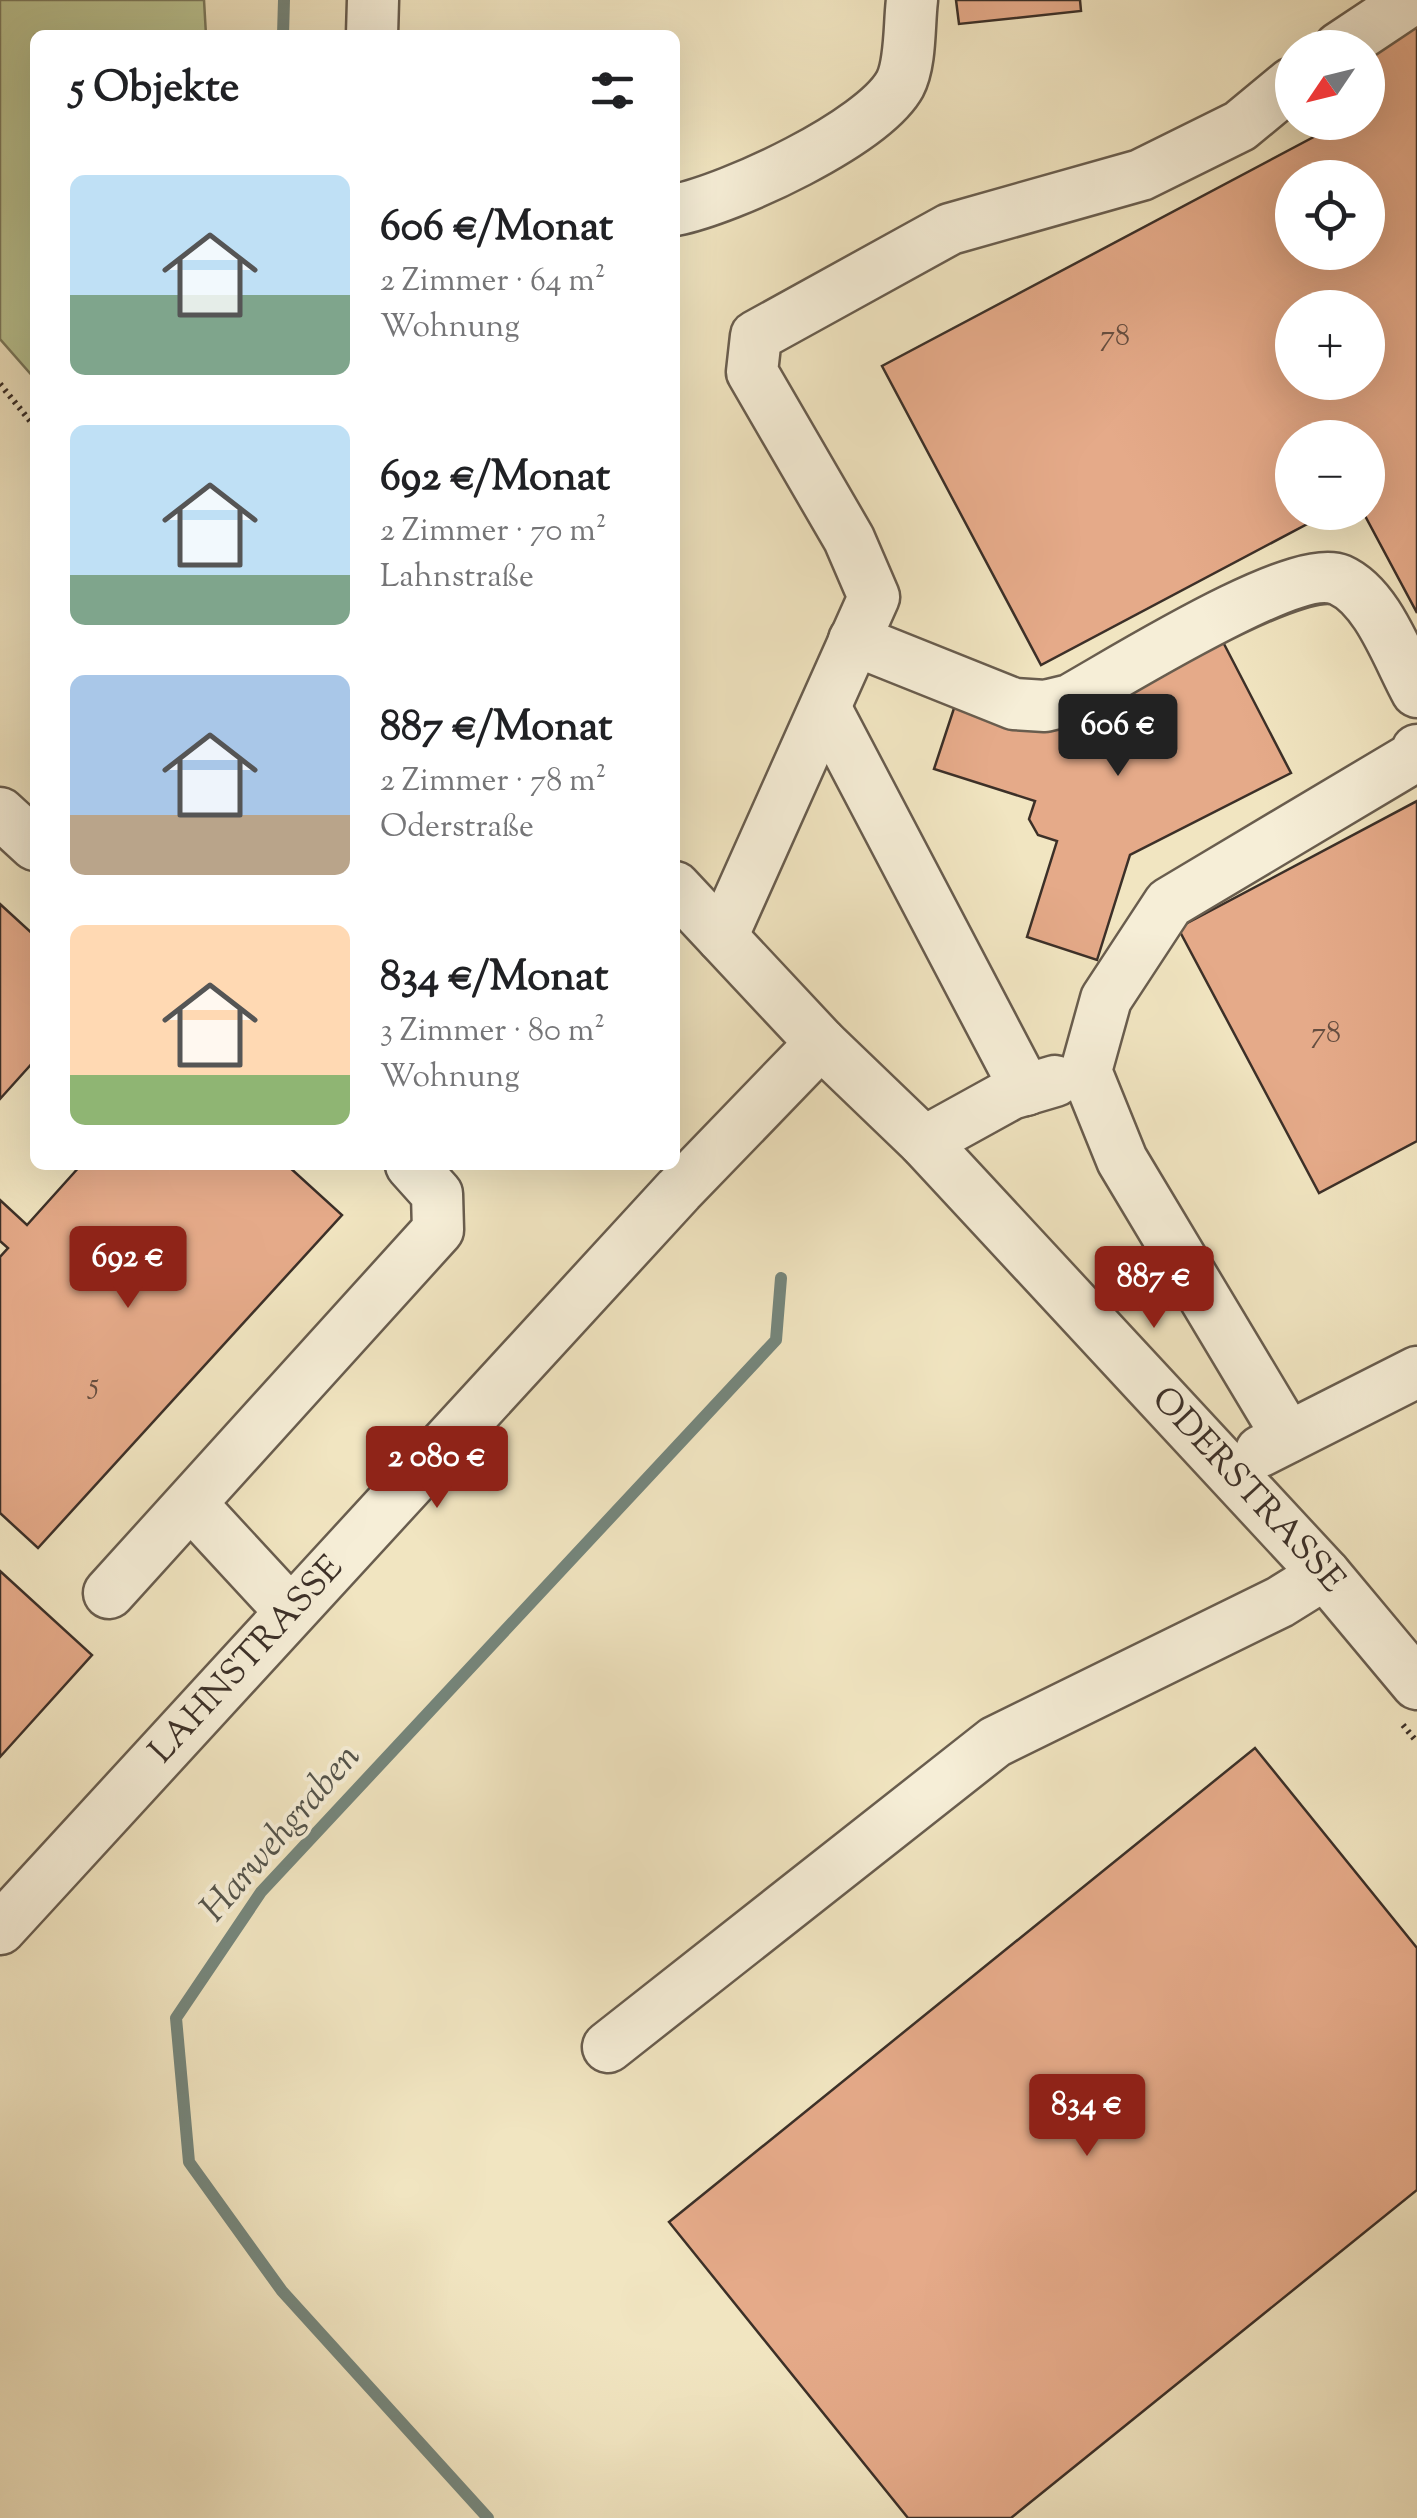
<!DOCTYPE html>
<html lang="de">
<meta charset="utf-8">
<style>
body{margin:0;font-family:"Sorts Mill Goudy",serif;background:#f2f2f2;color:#202124;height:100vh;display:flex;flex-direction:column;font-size:38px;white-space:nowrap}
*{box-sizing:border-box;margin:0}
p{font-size:32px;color:#757577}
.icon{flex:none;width:55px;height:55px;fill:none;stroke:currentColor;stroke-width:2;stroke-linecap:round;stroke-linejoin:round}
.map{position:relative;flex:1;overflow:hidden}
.panel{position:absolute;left:30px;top:30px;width:650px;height:1140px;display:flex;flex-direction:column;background:#fff;border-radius:15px;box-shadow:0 10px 40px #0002}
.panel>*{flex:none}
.needle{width:65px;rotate:235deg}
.tools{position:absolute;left:1275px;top:30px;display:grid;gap:20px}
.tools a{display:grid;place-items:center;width:110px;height:110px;border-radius:50%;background:#fff;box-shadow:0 10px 40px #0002;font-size:50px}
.price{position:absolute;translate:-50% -85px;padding:0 22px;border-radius:10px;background:#8f2418;color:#fff;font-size:32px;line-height:65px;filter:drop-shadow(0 2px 5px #0008)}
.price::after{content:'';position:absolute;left:50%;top:60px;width:30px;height:22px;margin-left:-15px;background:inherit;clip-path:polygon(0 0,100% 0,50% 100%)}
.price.on{background:#222;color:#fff}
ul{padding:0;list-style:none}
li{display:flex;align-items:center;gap:30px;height:250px;padding:0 40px}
li span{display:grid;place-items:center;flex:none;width:280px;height:200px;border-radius:15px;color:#555}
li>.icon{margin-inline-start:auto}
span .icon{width:120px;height:120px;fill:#fffc;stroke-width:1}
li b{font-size:42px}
h2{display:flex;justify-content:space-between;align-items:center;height:120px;padding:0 40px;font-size:42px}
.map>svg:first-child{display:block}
</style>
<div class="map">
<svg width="1417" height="2518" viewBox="0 0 1417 2518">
<rect width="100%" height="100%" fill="#f1e5c1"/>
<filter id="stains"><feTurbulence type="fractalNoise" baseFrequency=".002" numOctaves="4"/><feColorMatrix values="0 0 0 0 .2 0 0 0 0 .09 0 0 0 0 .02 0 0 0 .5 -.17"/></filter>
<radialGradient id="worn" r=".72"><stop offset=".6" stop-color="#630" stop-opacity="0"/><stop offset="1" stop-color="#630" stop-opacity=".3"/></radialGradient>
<!-- green -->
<path fill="#bbc492" stroke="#7c7a5d" stroke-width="2.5" d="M0,0H204L206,35H35V379L0,339Z"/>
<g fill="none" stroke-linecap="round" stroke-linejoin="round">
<!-- stream -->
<path stroke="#75867c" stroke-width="12" d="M283,35L284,0
M488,2518L282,2291L189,2162L176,2018L261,1892L776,1340L781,1278"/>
</g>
<!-- building -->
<path fill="#e5aa89" stroke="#3c3028" stroke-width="2.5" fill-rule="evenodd" d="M956,0H1080L1081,11L959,24Z
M1417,22V613L1363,512H1368V438H1292V512H1330L1041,665L882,366L1342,122H1368V48ZM1292,178H1368V252H1292ZM1292,308H1368V382H1292Z
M1223,642L1291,773L1130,855L1097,960L1027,937L1057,841L1038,835L1029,819L1035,801L934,769L958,696L1058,727Z
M1417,801V1141L1319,1193L1178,928Z
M0,904L35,936V1060L0,1099Z
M81,1165H287L342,1215L38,1548L0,1513V1257L8,1248L0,1241V1200L27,1225Z
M0,1571L92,1655L0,1757Z
M1255,1748L1417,1948V2190L1011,2518H908L669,2222Z"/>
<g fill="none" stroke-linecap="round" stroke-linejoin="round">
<!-- minor casing -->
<g stroke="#695d4e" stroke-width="55">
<g id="minor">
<path d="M372,35L373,0"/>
<path d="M1339,48L1411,0"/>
<path d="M675,210C731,199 873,133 900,84C911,63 909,24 912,0"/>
<path d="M854,640L1014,704L1045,706L1070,700C1117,674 1296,561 1340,580C1378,597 1398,658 1417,692"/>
<path d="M826,709L1026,1090"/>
<path d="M0,813L35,845"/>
<path id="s1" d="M675,887L821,1043L924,1142L1325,1574L1417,1684"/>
<path d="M722,937L874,597L849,539L752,372L756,336L950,229L1141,175L1240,126L1292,83"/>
<path d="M924,1142L1011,1094L1055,1081"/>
<path d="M1288,1437L1122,1160L1086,1071L1106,999L1169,903L1414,757L1417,750"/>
<path d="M1261,1451L1417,1372"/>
<path d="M193,1506L290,1611"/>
<path d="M109,1593L438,1230L437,1194L411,1165"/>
<path id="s2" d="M0,1929L679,1190L821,1043"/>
<path d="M608,2047L995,1742L1280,1602L1325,1574"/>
</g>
</g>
<!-- path -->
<path stroke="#3c3028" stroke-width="6" stroke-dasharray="2.5 5" stroke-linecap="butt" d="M0,384L35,427
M1403,1725L1417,1742"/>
<!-- minor -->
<use href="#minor" stroke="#f6eed7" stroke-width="50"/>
</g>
<g text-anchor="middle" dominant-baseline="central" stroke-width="8" stroke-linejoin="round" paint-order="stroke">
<!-- number labels -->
<g font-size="30" fill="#664e40">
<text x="1115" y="337">78</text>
<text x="1326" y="1034">78</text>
<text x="94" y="1385">5</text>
</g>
<!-- street labels -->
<g font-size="35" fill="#3c3028" stroke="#f6eed7">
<text stroke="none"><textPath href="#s1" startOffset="832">ODERSTRASSE</textPath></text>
<text stroke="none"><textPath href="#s2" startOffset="365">LAHNSTRASSE</textPath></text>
</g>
<!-- water labels -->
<g font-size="38" font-style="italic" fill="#54544b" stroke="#f6eed7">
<text transform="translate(282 1834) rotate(-49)">Harwehgraben</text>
</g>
</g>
<rect width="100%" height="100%" filter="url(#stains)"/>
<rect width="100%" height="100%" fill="url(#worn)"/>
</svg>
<div class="tools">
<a><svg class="needle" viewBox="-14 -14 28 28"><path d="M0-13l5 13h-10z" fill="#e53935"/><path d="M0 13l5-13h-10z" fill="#757577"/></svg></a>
<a><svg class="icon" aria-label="locate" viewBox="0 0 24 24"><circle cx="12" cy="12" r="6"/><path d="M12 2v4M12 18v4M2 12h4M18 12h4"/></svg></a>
<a>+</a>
<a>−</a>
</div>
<b class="price on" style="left:1118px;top:779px">606 €</b>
<b class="price" style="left:128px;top:1311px">692 €</b>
<b class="price" style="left:1154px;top:1331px">887 €</b>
<b class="price" style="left:437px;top:1511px">2 080 €</b>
<b class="price" style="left:1087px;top:2159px">834 €</b>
<section class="panel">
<h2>5 Objekte<svg class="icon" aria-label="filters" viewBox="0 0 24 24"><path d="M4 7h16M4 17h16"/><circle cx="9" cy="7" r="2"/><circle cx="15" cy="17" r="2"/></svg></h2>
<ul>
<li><span style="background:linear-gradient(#bfe0f5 60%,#7fa58c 0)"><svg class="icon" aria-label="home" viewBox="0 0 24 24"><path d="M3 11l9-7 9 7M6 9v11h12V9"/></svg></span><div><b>606 €/Monat</b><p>2 Zimmer · 64 m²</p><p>Wohnung</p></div></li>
<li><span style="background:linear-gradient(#bfe0f5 75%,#7fa58c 0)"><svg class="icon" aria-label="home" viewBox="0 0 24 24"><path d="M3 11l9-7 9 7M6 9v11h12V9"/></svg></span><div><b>692 €/Monat</b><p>2 Zimmer · 70 m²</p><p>Lahnstraße</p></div></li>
<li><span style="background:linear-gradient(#a9c7e8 70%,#b9a48a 0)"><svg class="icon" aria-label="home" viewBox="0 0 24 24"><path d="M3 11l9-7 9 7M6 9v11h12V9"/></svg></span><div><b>887 €/Monat</b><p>2 Zimmer · 78 m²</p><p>Oderstraße</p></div></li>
<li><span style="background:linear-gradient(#ffd9b3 75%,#8fb573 0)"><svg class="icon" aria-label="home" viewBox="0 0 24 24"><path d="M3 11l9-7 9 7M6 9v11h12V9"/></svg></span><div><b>834 €/Monat</b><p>3 Zimmer · 80 m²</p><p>Wohnung</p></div></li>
</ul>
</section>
</div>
